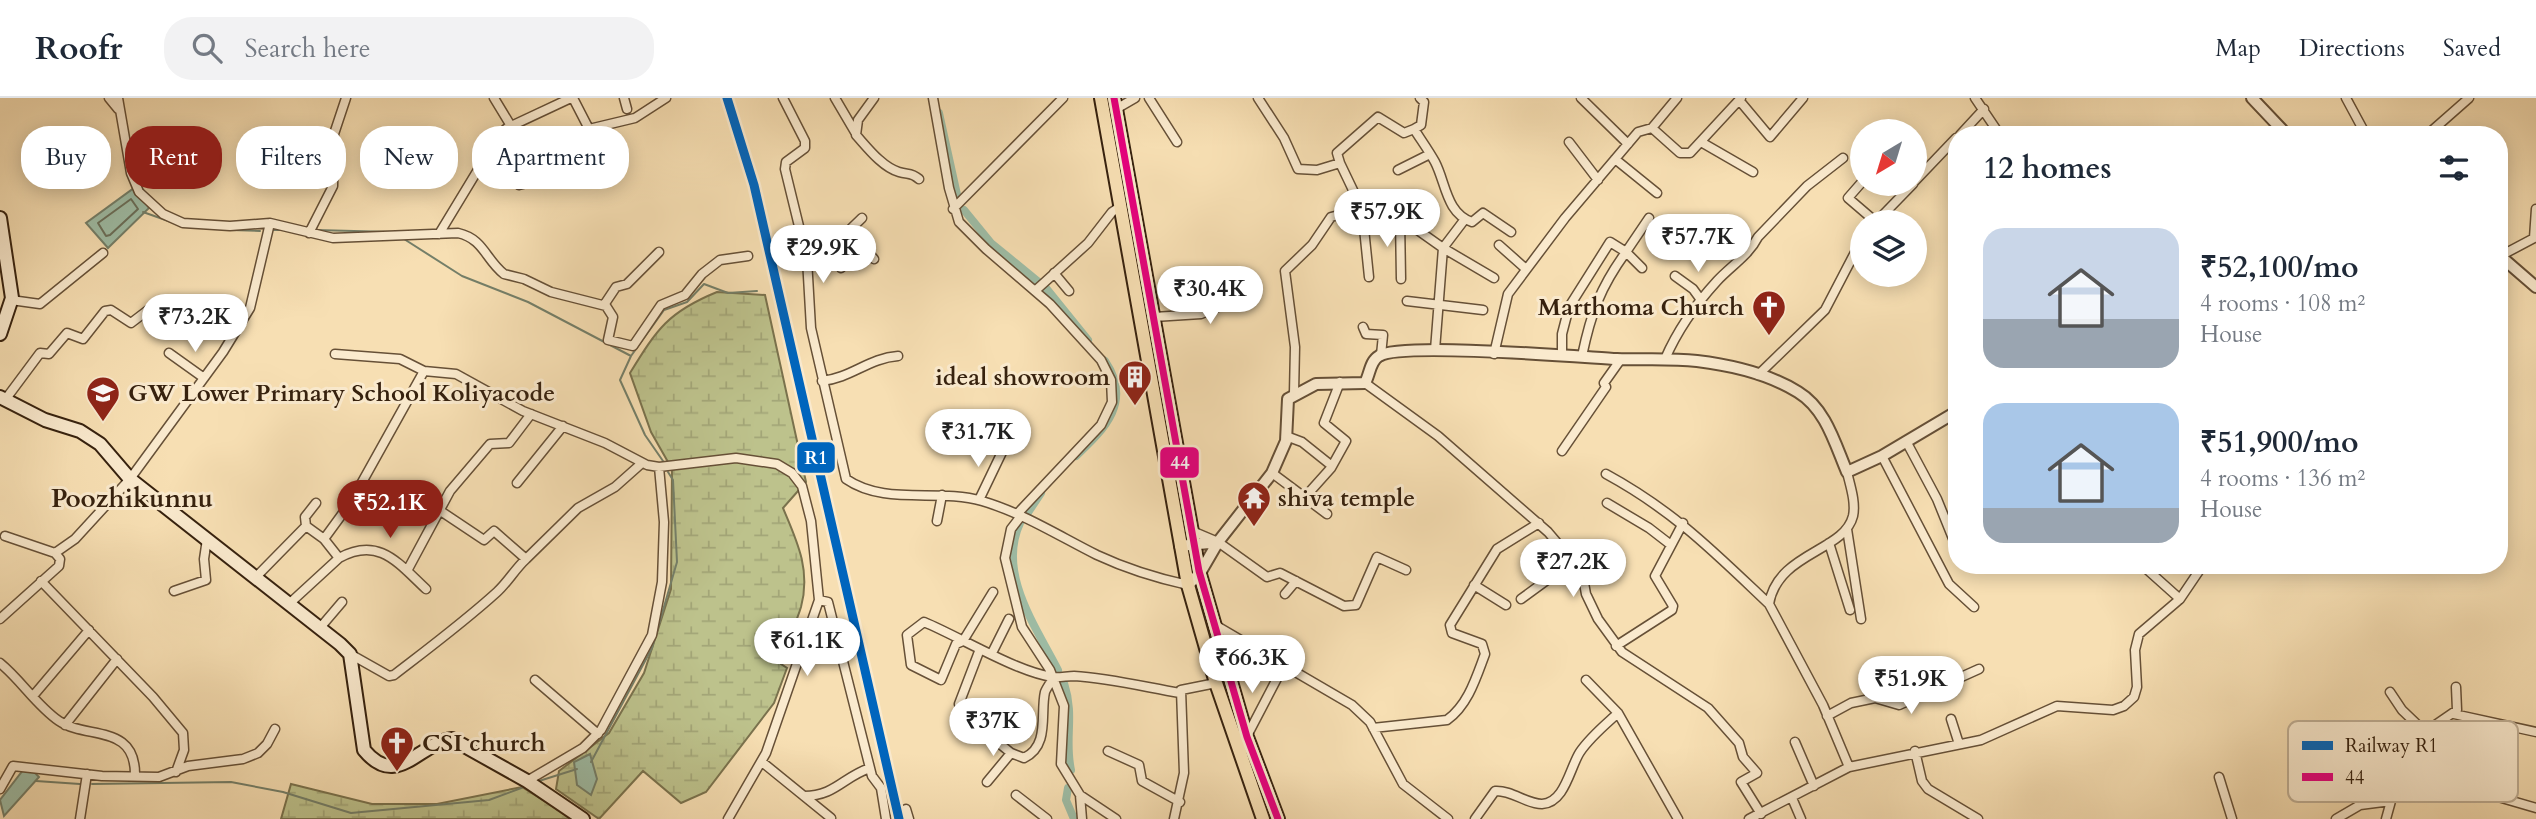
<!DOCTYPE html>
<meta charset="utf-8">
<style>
body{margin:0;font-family:Cardo,serif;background:#f2f2f3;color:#1f2937;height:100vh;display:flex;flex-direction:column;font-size:26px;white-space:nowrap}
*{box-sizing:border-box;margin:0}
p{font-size:23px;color:#747a83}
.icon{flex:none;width:38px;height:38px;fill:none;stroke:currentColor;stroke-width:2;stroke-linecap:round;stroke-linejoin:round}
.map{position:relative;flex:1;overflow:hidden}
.details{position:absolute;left:1948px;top:28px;width:560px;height:448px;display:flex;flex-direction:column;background:#fff;border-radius:28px;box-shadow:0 4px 18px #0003}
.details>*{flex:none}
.guide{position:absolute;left:21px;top:28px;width:665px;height:63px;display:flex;gap:14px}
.needle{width:46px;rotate:218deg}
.tools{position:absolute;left:1850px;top:21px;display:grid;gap:14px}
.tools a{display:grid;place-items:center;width:77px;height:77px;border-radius:50%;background:#fff;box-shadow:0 4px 18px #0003;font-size:35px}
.price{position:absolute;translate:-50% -60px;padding:0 16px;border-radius:24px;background:#fff;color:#222;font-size:23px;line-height:46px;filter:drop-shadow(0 2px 4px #0008)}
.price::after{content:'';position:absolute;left:50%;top:42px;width:21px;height:16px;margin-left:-10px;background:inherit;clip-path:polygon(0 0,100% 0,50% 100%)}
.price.active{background:#8f2418;color:#fff}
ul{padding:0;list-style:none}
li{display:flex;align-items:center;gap:21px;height:175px;padding:0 35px}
li span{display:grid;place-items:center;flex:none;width:196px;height:140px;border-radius:21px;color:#555}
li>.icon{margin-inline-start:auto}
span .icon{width:84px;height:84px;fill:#fffc;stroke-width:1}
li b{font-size:30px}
h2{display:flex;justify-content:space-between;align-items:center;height:84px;padding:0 35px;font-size:30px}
.tag{padding:0 24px;border-radius:28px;background:#fff;box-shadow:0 4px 18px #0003;font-size:24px;line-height:63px}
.tag.active{background:#8f2418;color:#fff}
header{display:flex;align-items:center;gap:42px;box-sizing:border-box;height:98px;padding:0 35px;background:#fff;border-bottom:2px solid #e0e1e3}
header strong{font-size:33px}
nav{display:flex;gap:38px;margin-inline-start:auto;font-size:24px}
.search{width:490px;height:63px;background:#f2f2f3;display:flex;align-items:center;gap:18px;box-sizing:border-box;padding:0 24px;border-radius:28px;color:#747a83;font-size:26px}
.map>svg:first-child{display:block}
</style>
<header>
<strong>Roofr</strong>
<div class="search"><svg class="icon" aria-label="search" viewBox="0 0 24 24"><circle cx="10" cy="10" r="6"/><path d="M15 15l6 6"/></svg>Search here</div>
<nav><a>Map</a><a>Directions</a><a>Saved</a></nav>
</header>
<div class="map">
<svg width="2536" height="721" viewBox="0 0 2536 721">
<defs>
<pattern id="wetland-marsh" width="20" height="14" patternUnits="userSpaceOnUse" patternTransform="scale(1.75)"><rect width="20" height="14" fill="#bdc28c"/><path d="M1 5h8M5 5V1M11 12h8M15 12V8" fill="none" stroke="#a3a678"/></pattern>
</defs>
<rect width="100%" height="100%" fill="#f7dfb3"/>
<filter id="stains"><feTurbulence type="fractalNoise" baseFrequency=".00286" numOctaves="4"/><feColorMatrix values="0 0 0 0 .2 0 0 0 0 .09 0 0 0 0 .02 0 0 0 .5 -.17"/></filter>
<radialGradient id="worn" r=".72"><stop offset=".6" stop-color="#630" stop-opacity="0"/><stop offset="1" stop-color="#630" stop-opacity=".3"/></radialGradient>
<!-- wetland -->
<path fill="url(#wetland-marsh)" stroke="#7a724d" stroke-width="2" d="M717,194L765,197L806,384L783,410C797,443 811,472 801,509C795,529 785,545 781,566L787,570L774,605L706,694L681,705L643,673L599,721L556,691L559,673L609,635L644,575L671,491L672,371L651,334L630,275C657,231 668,214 717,194Z
M291,686L372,706H437L522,689L573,721H281Z"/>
<!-- water -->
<path fill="#9ebda6" stroke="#747f69" stroke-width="2" d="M134,90L149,110L108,150L86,125Z
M590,656L597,681L591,697L577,687L574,664Z
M27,667L39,679L4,718L0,702Z"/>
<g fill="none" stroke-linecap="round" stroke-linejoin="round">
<!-- shore -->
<path stroke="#6a6f5a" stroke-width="2" d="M131,101L138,111L110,137L106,138L98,125Z"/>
<!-- stream -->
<path stroke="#747f69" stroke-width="2" d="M143,114L174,125
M231,132L260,133
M273,132H285
M315,132L393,134
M404,141L462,178L528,204L631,258
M663,363L645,337L620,282L631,258L664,212L687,204L704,186L728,195L757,193
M591,664L652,550L677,464L673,382L668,374
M36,683L80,686
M539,683L577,671
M92,686L231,684L283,694L351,715L489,702L524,689"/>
<!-- canal -->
<path stroke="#9ebda6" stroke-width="8" d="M939,15L958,101
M964,112L991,145L1046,190L1088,242
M1076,358C1106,330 1132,303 1105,263
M1027,416L1041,395
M1020,425C997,475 1035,527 1058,572
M1064,585C1075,619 1064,640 1071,672
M1068,690L1066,702L1074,721"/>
<!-- minor casing -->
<g stroke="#665037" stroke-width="11">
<path id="minor" d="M109,0L118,11
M118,0L131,75L139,94L163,116L183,125L230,128L270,125L333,140L458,135C484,141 485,161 504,176L524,181L551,194L606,208L613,219L608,242L633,248L661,207L685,197L702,176L720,162L748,158
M494,0L511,28
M573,0L589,31L635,20L666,0
M624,0L627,11
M783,0L805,43V50L786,64L785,71L807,161L811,230L846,381C885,408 938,390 982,403C1023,415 1059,438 1097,457C1127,471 1156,480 1188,487
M835,0L855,34
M874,0L858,22L856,37C867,49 882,69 899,74C908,77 911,74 919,81
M933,0L949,90L959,124L986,151L1050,206L1101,262L1111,282L1112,304L1101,327L1018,415
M1149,0L1177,44
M1258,0L1284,40L1298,71L1317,72L1340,65L1362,111L1371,108L1388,111L1443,150L1494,180
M1420,0L1424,4L1421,27L1414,31C1421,42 1429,53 1435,64C1446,85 1446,115 1472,124L1483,115L1511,134
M1581,0L1628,46
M1975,0L2000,37
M2346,0L2366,37
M1739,2L1770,39L1803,0
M1116,11L1135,0
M512,28L541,80
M1652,30L1677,0
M1960,37L1984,11
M2427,37L2469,0
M1569,44L1598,82
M1701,44L1753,74
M1861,46H1862
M1615,61L1657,95
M1340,65L1337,55L1378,19L1404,35L1414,31
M1398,72L1430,56
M1862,84L1848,100L1876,124
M1914,84L1956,40
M519,87L584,71
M953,111L1063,0
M1400,121L1401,181
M1876,124L1913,86
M850,133L874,161
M309,135L333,88L334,36L346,0
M439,136L499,37L507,30L571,0
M2534,140L2536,111
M1499,147L1526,171
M833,148L844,160L841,170
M2502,157L2536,139
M807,161L833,148L862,120
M1642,170L1626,154L1649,120
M1054,175L1069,193
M1675,178L1693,191L1701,202
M1036,192L1088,145L1112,114L1121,108
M11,202L40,206L103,155
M1407,203L1483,212
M604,207L616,189L627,186L659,154
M1154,219L1201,216L1256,193
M1363,229L1366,236L1383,237L1381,257
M1435,252L1443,150L1465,121
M169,255L204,280
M1494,256L1508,196L1565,120L1638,34L1652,30L1680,55H1690L1741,0
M1562,258V236L1569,209L1610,144L1626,154C1600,190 1591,215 1582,258
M1665,261C1678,231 1695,207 1717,183C1731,168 1749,157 1758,139L1807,88L1843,60
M424,273L456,276L523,313L605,345L647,367L659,369L736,360L777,366L792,375L802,388L811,423L819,502L766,655L728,721
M1758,277L1825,212L1862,141
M822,283C851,280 869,260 898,258
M1365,285L1438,338L1548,434L1582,474L1586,496L1598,521L1622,554L1708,610L1739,645L1743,659L1757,675L1741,684L1761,716
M1294,295L1295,249L1285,173L1312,147L1331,119L1362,111L1369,179
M5,302L40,255L49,256L67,235L83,241L105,213L111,212L131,225L152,209L165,222
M1286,338L1302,344L1332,368
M1906,343L1937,401L1956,448
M1562,353L1606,289L1604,285L1621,261
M1882,358L1949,486L1974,509
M1272,375L1327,416
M1606,376C1674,413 1714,454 1769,506
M517,385L563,328
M1305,399L1331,370L1346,343L1324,325L1340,284
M979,402L1003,352
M1607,405L1649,430L1671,447
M1021,418L1011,431L1005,460L1022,529L1050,572L1064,608L1061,666L1080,697L1082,721
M937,423L942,397
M306,428L324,441
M1847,431L1861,521
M1192,433L1218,444L1267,479L1280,475L1344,508L1356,507L1377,459L1406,472
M5,438L55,455
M1829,445L1850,512
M339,460C379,438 398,465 426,491
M526,461L578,410L615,389L642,365
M2142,467L2180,501
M407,473L450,393L490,346L509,345L531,316
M256,479L306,428L305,419L316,405
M41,483L153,599L183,635L184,652L176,674
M1474,487L1506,507
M174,493L206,482L204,461L207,441
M993,494L963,543L956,546L941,582L911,567L907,537L924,524C960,539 1015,573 1052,579C1059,580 1067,578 1074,578C1109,580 1145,589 1180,595
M1285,496L1296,483
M1521,501L1573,463
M819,502L828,504L872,678L881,690L886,721
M290,505L339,460L324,441L351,404L424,273L400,261L335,256
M0,521L59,468L60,461L55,455L75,441L130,381L223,254L250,210L270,125
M1215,527L1352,607L1370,624L1403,686L1448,721
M319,531L342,504
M1616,548L1672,512L1673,508L1655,478L1683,425
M980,551L959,606L962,615L1011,655L1024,660C1050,648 1040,615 1045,594C1047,589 1051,584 1054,579
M992,555L1009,521
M350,556L389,578L394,577C429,550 464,524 497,494C508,484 515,471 526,461L494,433L484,442L439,412
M0,565C21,582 36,607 59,623C87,642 136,625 135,678
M535,582L598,636
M1586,582L1618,615
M2390,594L2402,612L2425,634
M33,598L89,532
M2454,616L2536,634
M1827,618L1851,605L1875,600L1899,607L1979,571
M1951,621L1959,646
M65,627L117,561
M1373,630L1447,622C1468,607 1476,580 1485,556L1482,546L1452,535L1450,527L1497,451L1539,425
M1247,638L1283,569
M1795,644L1814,688
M1108,653L1139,667L1142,683L1180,704
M1915,653L1922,683L1928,691L1978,721
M762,664L831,720
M1849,669L1981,642L2057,608L2113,612L2124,608L2134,599L2137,589L2135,552L2139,536L2180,501L2203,467
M2413,669L2425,634L2457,612L2456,589
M2219,679L2232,721
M527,683L583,650L601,632L652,537L662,484L664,424L659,369
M987,684L1011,655
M0,691L13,668L102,678L159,679L188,668L243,661L258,655L267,646L275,631
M1016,697L1047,721
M1080,697L1116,721
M804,698C835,698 843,679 870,670
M1792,700L1801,721
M2391,703L2413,669L2481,694L2536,710
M906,711L909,721
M80,721L87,676
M1174,721L1184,675L1181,592L1216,585
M1475,721L1495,693C1512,692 1526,706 1542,706C1565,705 1570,669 1580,654C1590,639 1605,627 1618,615L1678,721
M1749,721L1849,669L1823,607L1769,506C1778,454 1844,454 1853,418C1856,404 1850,387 1847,374
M2336,721L2360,707L2391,703L2386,721"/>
</g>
<!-- tertiary casing -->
<g stroke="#665037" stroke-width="14">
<path id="tertiary" d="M2252,0L2287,37
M2499,157L2536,189
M1180,448L1218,444L1272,375L1286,343L1288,301L1316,286L1365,285C1370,276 1370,263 1379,258C1401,244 1581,259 1617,261C1644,262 1670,260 1697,263C1730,267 1769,276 1798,294C1826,311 1835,346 1847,374L1882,358L1956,314
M1188,487L1200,475L1218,444"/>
</g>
<!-- secondary casing -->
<g stroke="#36210e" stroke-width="16">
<path id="secondary" d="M0,120L12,200L0,236
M0,299L45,322L80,333L100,346L130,381L340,546L350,556L364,652C397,692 419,645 452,641L527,683L583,721"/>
</g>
<!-- primary casing -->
<g stroke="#36210e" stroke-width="16">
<path id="primary" d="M1101,0L1188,487L1216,585L1263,721
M1114,0L1199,473L1247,639L1278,721"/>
</g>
<!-- minor -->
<use href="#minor" stroke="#faeace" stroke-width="8"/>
<!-- tertiary -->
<use href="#tertiary" stroke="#faeace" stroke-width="10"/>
<!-- secondary -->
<use href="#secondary" stroke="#faeace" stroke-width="12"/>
<!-- primary -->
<use href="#primary" stroke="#f7dfb3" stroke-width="12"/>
<!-- bus-1 casing -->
<g stroke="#faeace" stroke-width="12">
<path id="bus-1" d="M1114,0L1199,473L1247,639L1278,721"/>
</g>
<!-- bus-1 -->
<use href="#bus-1" stroke="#e5007d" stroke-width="7"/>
<!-- rail-1 casing -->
<g stroke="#faeace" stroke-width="14">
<path id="rail-1" d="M727,0L754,87L899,721"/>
</g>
<!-- rail-1 -->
<use href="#rail-1" stroke="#0065bd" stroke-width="9"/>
</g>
<!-- icons -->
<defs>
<g id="church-pin" transform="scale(1.75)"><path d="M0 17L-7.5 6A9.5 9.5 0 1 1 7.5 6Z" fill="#8f2418" stroke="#faeace"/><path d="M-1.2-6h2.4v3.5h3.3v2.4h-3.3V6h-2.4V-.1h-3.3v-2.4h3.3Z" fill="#fff"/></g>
<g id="building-pin" transform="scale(1.75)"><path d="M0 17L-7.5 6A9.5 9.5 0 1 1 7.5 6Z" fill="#8f2418" stroke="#faeace"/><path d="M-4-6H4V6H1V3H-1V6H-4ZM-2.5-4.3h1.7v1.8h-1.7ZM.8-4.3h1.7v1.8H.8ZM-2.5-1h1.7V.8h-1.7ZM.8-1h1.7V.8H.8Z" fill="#fff"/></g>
<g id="school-pin" transform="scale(1.75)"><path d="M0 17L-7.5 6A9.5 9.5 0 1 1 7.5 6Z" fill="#8f2418" stroke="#faeace"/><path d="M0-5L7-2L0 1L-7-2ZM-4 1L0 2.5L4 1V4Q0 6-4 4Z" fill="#fff"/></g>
<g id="temple-pin" transform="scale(1.75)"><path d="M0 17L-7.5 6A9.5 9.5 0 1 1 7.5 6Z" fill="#8f2418" stroke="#faeace"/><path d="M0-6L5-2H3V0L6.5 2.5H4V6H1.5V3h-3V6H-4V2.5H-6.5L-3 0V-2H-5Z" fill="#fff"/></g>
</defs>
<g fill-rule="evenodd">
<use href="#church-pin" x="1769" y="209"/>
<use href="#building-pin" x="1135" y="279"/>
<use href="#school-pin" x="103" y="295"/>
<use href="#temple-pin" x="1254" y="400"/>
<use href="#church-pin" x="397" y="645"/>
</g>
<g text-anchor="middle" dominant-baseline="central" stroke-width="6" stroke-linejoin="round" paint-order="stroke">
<!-- poi labels -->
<g font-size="24" font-weight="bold" fill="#36210e" stroke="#faeace" text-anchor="start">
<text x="1744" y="209" text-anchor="end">Marthoma Church</text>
<text x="1110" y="279" text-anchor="end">ideal showroom</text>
<text x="128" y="295">GW Lower Primary School Koliyacode</text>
<text x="1278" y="400">shiva temple</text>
<text x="422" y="645">CSI church</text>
</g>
<!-- neighbourhood labels -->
<g font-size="26" font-weight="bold" fill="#36210e" stroke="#faeace">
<text x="132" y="400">Poozhikunnu</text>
</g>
</g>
<!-- legend -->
<rect x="2288" y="623" width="230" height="81" rx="10" fill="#faeace" stroke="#bfae94" stroke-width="2"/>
<rect x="2302" y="643" width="31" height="9" fill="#0065bd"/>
<rect x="2302" y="675" width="31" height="8" fill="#e5007d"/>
<g font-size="19" fill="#36210e">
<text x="2345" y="654">Railway R1</text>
<text x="2345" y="686">44</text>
</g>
<g stroke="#faeace" stroke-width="2.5">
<rect x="796" y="343" width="40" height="33" rx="7" fill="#0065bd"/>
<rect x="1159" y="348" width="41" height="33" rx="7" fill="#e5007d"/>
</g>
<g font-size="19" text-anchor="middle" font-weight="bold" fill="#fff">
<text x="816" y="366">R1</text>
<text x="1180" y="371">44</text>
</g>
<rect width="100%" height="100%" filter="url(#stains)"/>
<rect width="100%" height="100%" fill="url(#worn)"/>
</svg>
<div class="tools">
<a><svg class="needle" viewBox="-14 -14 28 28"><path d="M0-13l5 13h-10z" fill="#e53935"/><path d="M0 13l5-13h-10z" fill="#747a83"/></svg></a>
<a><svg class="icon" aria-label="layers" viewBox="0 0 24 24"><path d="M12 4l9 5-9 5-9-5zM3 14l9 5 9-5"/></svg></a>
</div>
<b class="price" style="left:1387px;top:151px">₹57.9K</b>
<b class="price" style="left:1698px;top:176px">₹57.7K</b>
<b class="price" style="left:823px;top:187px">₹29.9K</b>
<b class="price" style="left:1210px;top:228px">₹30.4K</b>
<b class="price" style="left:195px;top:256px">₹73.2K</b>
<b class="price" style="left:978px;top:371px">₹31.7K</b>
<b class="price active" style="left:390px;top:442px">₹52.1K</b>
<b class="price" style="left:1573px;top:501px">₹27.2K</b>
<b class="price" style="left:807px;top:580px">₹61.1K</b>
<b class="price" style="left:1252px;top:597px">₹66.3K</b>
<b class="price" style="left:1911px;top:618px">₹51.9K</b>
<b class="price" style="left:993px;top:660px">₹37K</b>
<div class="guide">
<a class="tag">Buy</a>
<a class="tag active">Rent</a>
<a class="tag">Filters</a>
<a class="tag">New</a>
<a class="tag">Apartment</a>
</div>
<section class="details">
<h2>12 homes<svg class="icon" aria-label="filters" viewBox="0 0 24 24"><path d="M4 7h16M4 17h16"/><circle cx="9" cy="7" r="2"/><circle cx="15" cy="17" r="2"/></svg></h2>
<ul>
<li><span style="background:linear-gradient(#c9d6e8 65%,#9aa5b1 0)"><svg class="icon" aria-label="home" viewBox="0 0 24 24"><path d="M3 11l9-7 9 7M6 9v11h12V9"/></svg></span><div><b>₹52,100/mo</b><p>4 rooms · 108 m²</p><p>House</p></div></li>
<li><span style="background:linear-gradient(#a9c7e8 75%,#9aa5b1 0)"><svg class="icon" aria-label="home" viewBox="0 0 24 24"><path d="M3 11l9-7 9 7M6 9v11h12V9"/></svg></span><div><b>₹51,900/mo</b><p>4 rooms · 136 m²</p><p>House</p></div></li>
</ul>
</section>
</div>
